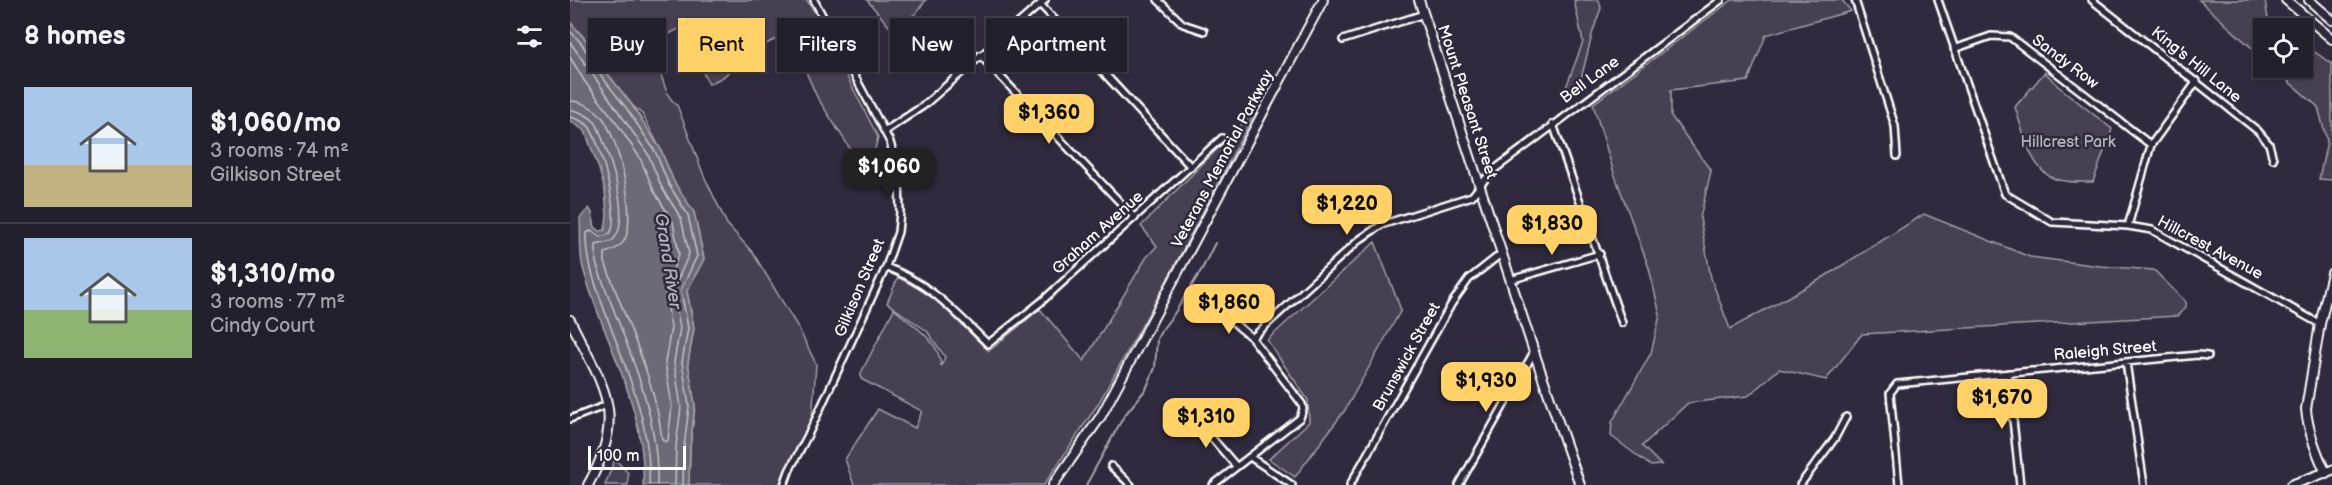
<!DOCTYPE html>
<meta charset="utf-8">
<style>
body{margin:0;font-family:"Balsamiq Sans",sans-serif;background:#2b2836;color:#f1f3f6;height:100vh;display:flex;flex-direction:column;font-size:22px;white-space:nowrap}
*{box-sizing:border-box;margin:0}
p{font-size:20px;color:#a3a3aa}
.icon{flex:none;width:33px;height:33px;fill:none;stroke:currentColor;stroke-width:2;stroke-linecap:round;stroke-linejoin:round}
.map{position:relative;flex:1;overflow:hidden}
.panel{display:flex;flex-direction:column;background:#23202e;width:570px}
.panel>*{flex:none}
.guide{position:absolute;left:18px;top:18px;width:570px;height:54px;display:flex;gap:12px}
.fabs{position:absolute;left:1683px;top:18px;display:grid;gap:12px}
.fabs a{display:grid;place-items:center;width:60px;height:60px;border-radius:0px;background:#23202e;box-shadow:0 2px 4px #0004,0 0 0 2px #403e4a;font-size:30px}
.scale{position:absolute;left:18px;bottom:15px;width:98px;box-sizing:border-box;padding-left:6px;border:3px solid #fff;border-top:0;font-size:16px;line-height:21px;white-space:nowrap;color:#fff;-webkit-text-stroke:4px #2f2a3d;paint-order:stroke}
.price{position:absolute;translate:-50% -51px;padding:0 14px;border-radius:12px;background:#ffd166;color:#111;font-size:20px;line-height:39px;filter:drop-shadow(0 2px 3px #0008)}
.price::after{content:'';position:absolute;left:50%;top:36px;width:18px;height:14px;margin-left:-9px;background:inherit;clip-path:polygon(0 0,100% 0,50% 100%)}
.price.current{background:#222;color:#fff}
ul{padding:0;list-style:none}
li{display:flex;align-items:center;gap:18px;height:150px;padding:0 24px}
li+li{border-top:2px solid #403e4a}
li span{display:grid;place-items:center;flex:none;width:168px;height:120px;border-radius:0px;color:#555}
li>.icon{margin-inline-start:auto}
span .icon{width:72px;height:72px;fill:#fffc;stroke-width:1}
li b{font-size:26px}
h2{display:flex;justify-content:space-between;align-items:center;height:72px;padding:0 24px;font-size:26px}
.chip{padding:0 21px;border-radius:0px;background:#23202e;box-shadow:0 2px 4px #0004,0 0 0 2px #403e4a;font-size:21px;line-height:54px}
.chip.current{background:#ffd166;color:#111}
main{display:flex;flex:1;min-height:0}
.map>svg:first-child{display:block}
</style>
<main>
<section class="panel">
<h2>8 homes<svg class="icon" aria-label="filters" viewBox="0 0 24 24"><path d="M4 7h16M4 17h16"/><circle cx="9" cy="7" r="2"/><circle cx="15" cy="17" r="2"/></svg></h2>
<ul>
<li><span style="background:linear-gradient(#a9c7e8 65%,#c2b280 0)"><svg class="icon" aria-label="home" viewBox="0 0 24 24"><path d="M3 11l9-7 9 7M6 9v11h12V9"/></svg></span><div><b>$1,060/mo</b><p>3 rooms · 74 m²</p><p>Gilkison Street</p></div></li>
<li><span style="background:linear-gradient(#a9c7e8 60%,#8fb573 0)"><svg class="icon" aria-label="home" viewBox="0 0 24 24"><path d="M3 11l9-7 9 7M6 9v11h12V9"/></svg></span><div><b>$1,310/mo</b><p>3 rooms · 77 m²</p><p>Cindy Court</p></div></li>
</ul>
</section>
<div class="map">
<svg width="1762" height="485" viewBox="0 0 1762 485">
<rect width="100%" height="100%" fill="#2f2a3d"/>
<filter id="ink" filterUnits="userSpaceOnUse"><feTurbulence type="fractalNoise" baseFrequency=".0167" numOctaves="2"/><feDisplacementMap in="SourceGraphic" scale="12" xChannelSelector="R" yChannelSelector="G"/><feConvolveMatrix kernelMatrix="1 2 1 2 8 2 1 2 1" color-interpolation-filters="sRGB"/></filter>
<g filter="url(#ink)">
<!-- green -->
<path fill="#464152" stroke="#a2a0a8" stroke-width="1.5" d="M0,0H237L276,62L256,68L271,65L308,137L303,158L297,163L286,158L247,97L219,33L183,50L153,77L139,84C124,62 137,43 125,25C89,31 81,48 93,81C97,92 98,98 107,105L134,176L157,224L183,253L229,329L246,364L242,419L219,485H119L120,447L125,406L118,362L124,328L117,291L134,259L124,213L104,182L90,148L72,114L62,105L34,69L16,40L0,22Z
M297,0H356L346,13L323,31Z
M1004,0H1029L1031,8L1023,31L1008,91L992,98L1013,42Z
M1162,0H1272L1281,11L1196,35L1178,81L1101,90V116L1141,171L1130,218L1141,278L1160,329L1249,280L1354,214L1460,257L1530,266L1584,270L1616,302V307L1607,316L1292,334L1256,380L1209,369L1178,396L1118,403L1072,446L1091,465L1081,466L1041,436L1042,422L1081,353L1090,315L1079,268L1044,173L1023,104Z
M1629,0H1695L1699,25L1706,28H1694L1693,58Z
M1733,44L1762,64V180L1749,179L1757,141L1748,107L1703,68H1732Z
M1475,72L1488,86L1542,129L1523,182C1511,182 1496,183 1485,179C1459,169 1453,130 1445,107Z
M686,110L594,286L528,404L474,485H284L275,459L308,409L345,428L352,411L291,379V373L324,309C342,325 370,340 371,366L375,357L357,331L317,303L328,277L363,297L419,351L470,309L514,361L576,258L587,246L571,226Z
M805,242L831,310L775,410L725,477L699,459L739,422L738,400L697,340Z
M45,459L58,473V485H35Z"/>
<!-- water -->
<path fill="#6d6a77" stroke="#a7a6ad" stroke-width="1.5" d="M0,22L16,40L34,69L62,105L90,148L104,182L124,212L134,259L117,291L124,328L118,362L125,406L120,447L119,485H73C77,407 33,341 13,268C9,253 11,234 10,218L19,208L22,213L25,227L30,231L35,230L37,215L35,191L29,169L15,131L0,121Z"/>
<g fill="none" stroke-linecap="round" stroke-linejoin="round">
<!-- shore -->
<path stroke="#c5c3c9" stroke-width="1.5" d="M0,31L12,44L29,73L57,109L85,151L99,185L118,215L127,256L111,290L118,328L112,362L119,406L114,447L113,485
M0,42L78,154L92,188L111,218L119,254L103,290L110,328L104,362L111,407L106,446L105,485
M0,57L15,82L44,119L70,158L84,191L103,222L109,254L95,289L101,328L95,362L102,406L98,440L96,442L92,440C86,379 55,320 35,262V253C42,251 50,248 54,241C68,218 48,137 32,117C25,108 11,101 0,101
M0,110C8,110 19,116 25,122C29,127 31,136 34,143C42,165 62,223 42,241L26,245V263C51,334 90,408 87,485
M0,117C6,118 17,123 20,128C30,143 51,218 40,233C37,236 35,236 31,237L21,231L17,233C16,263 27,289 37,317C57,371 82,426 79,485"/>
<!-- stream -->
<path stroke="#a7a6ad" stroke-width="2" d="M516,485L554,416L576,389L585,368L587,339L591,331L604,314L632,269L645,243"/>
<!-- street casing -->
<g stroke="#fff" stroke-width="10">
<path id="street" d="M588,0L613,24L634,31
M1285,0L1325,126L1327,156
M1368,0L1435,194L1482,222L1558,226L1582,230L1750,324
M1522,0L1688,131L1699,144L1703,159
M470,4L621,167
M773,40L854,14
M1384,49L1421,36L1440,37L1581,145
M410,55L565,218
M983,124L1052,323
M315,131L353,106L475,0
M1558,226L1581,145L1627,81
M316,267C360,283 386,313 418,344L471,302L652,138
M940,280L1030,254
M682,338L789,240L811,225L902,196L921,172L1151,0
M1556,362L1574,485
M1438,373L1450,485
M636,417L641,437L666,466
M0,419L37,405
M680,457L722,485
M541,466L561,485
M214,485L219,471L239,433L316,267L328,232L330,212L329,175L320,142L244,0
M643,485L730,418L733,409L732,404L682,338L652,313
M780,485L882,303L899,279L932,253
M889,485L964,352
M1230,485L1265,438L1276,417
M1329,485L1320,393L1327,384L1628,355L1638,356"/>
</g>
<!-- secondary casing -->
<g stroke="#fff" stroke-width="12">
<path id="secondary" d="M849,0L964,352L1010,485
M1716,0L1762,39
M1739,0L1762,20
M0,320C32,386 59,412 18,485
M1756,473C1746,452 1738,432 1736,409L1750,324L1762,273
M483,485L531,416L753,0
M1721,485L1762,470"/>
</g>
<!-- street -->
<use href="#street" stroke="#2f2a3d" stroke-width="5"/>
<!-- secondary -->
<use href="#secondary" stroke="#2f2a3d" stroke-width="8"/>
</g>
</g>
<g text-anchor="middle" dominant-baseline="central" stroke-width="5" stroke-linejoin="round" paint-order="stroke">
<!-- street labels -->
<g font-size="16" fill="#fff" stroke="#2f2a3d">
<text transform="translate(1495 62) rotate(37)">Sandy Row</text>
<text transform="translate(1626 65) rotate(39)">King's Hill Lane</text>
<text transform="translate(1020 80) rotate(-36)">Bell Lane</text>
<text transform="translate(897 102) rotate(72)">Mount Pleasant Street</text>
<text transform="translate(653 159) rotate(-62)">Veterans Memorial Parkway</text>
<text transform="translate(528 233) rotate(-42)">Graham Avenue</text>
<text transform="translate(1640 248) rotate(28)">Hillcrest Avenue</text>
<text transform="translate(290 288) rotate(-67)">Gilkison Street</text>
<text transform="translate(1535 351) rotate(-5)">Raleigh Street</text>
<text transform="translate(837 357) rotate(-61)">Brunswick Street</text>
</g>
<!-- park labels -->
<g font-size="16" fill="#b5b3ba" stroke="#2f2a3d">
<text x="1498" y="142">Hillcrest Park</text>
</g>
<!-- water labels -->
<g font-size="18" font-style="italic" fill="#b6b4bb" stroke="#2f2a3d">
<text transform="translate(98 261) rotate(81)">Grand River</text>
</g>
</g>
</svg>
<div class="fabs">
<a><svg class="icon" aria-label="locate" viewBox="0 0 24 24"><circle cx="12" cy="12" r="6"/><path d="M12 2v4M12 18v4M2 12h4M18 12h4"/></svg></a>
</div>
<div class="scale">100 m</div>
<b class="price" style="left:479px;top:145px">$1,360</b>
<b class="price current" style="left:319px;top:199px">$1,060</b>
<b class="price" style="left:777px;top:236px">$1,220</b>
<b class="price" style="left:982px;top:256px">$1,830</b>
<b class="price" style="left:659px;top:335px">$1,860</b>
<b class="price" style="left:916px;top:413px">$1,930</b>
<b class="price" style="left:1432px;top:430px">$1,670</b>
<b class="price" style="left:636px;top:449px">$1,310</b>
<div class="guide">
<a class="chip">Buy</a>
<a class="chip current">Rent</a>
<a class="chip">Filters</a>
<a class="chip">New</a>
<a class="chip">Apartment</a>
</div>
</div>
</main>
